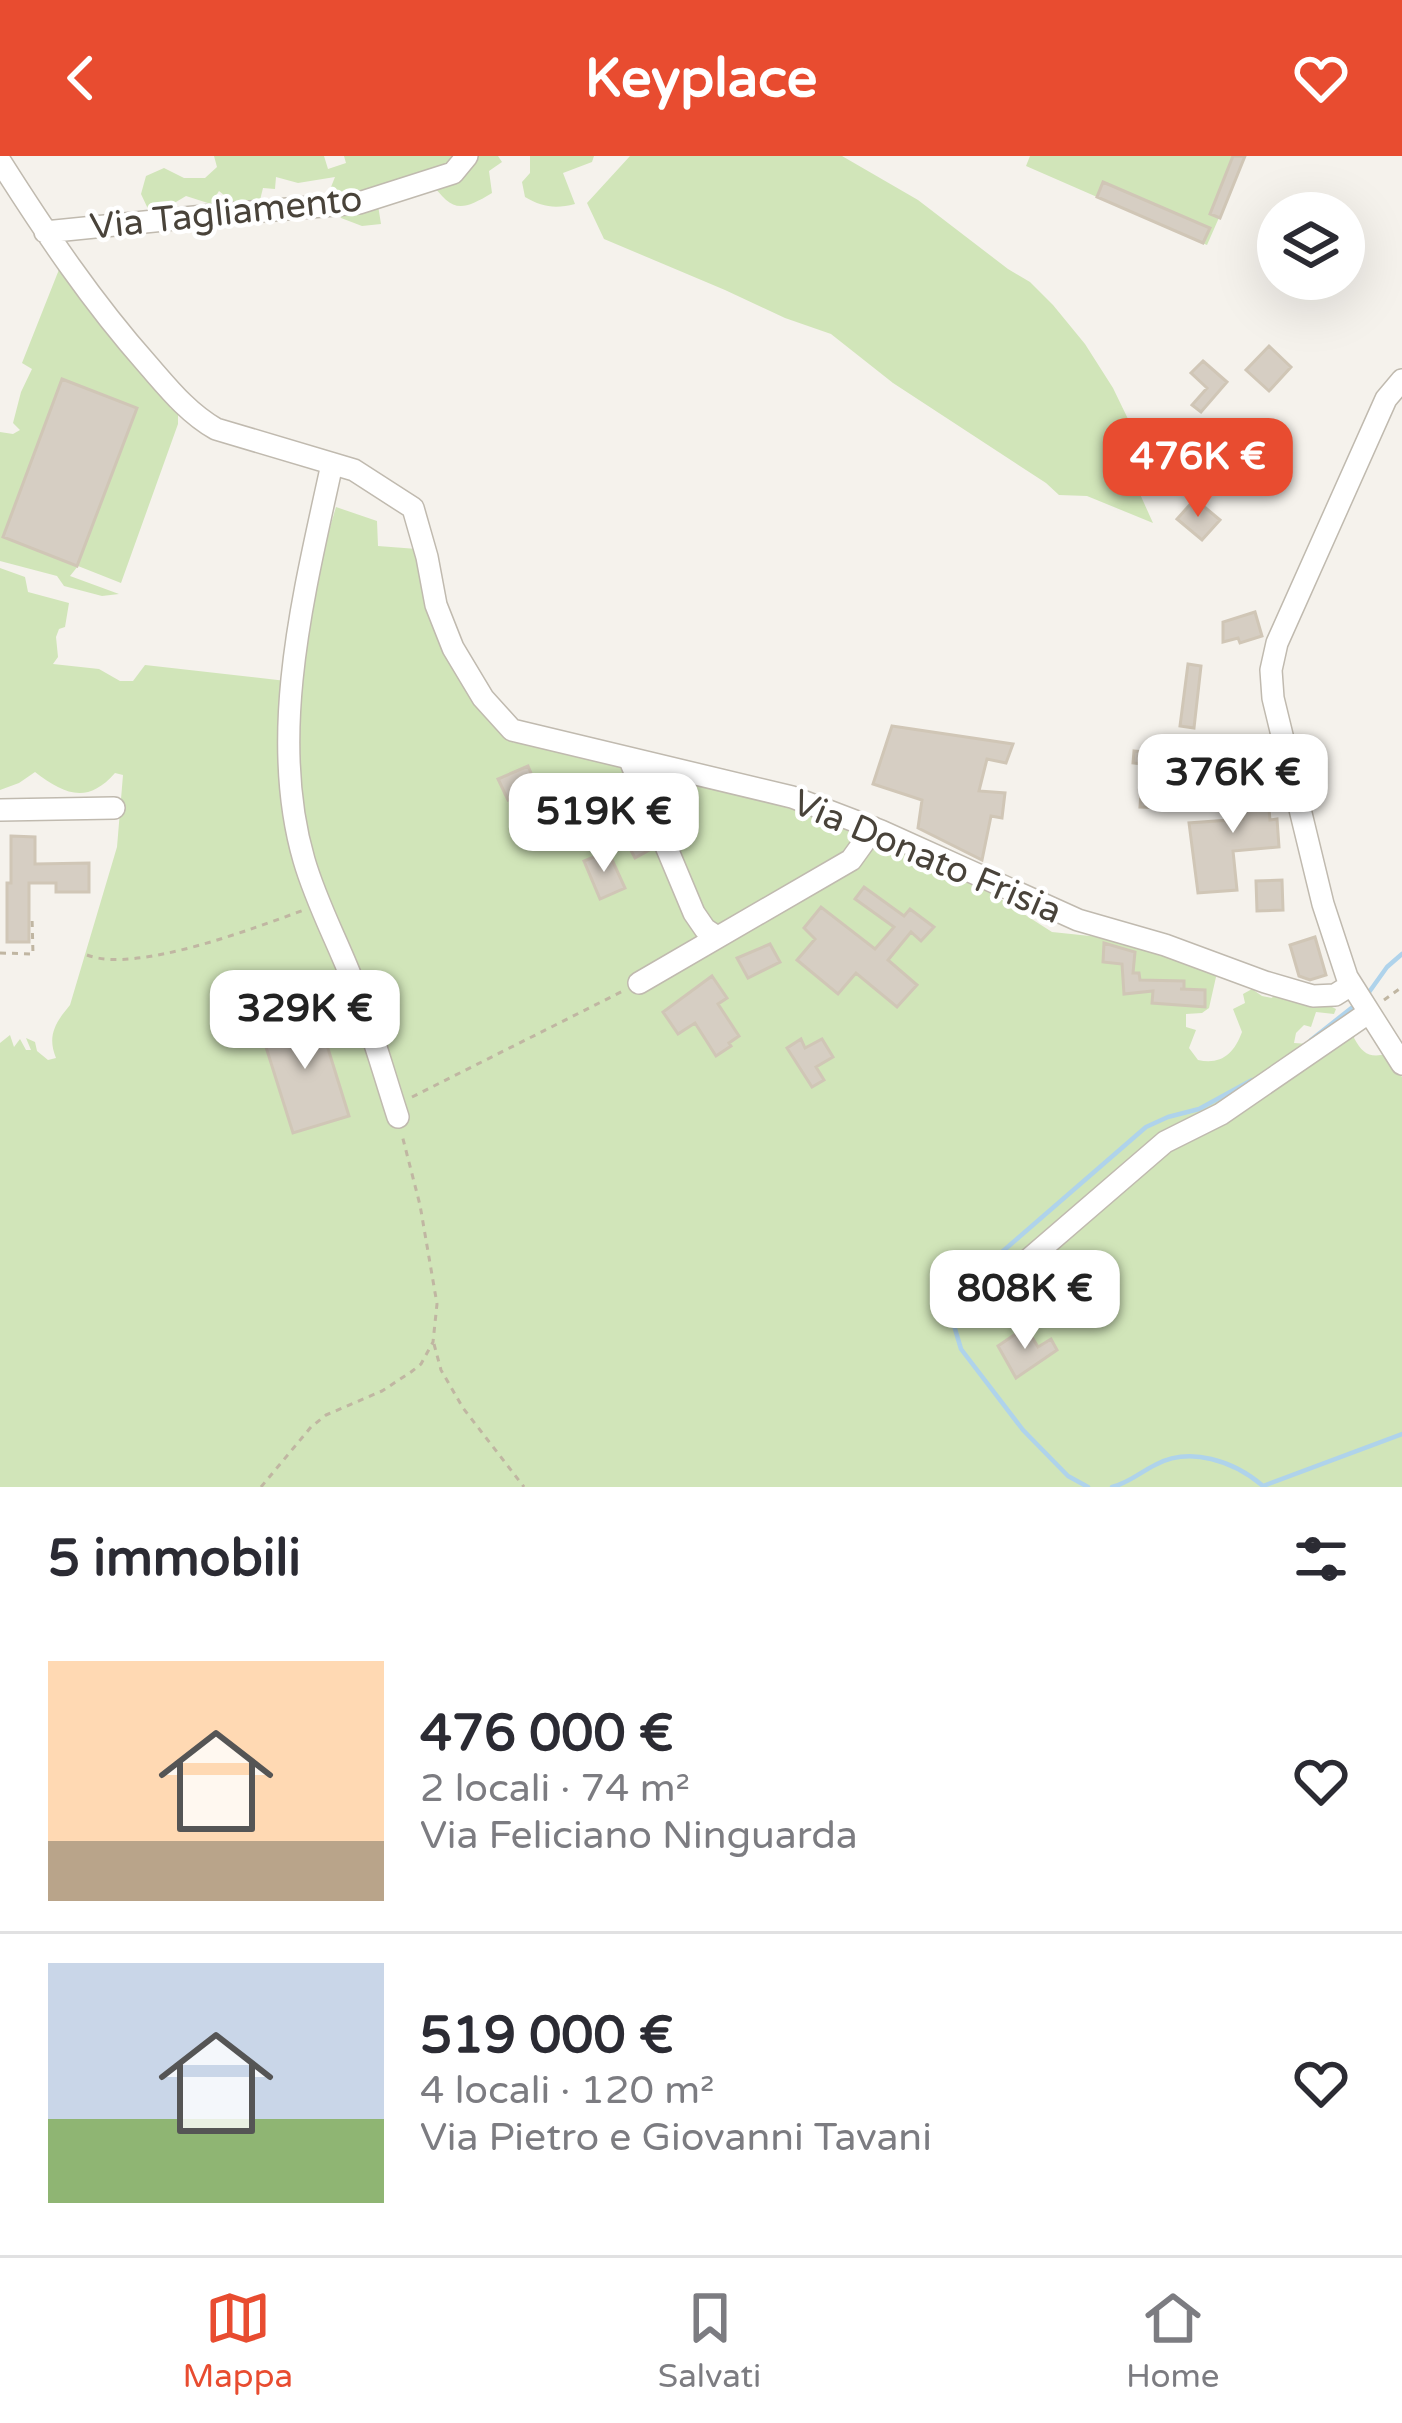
<!DOCTYPE html>
<html lang="it">
<meta charset="utf-8">
<style>
body{margin:0;font-family:"Varela Round",sans-serif;background:#f7f7f7;color:#2b2b33;height:100vh;display:flex;flex-direction:column;font-size:45px;white-space:nowrap}
*{box-sizing:border-box;margin:0}
p{font-size:39px;color:#7c7c81}
.icon{flex:none;width:66px;height:66px;fill:none;stroke:currentColor;stroke-width:2;stroke-linecap:round;stroke-linejoin:round}
.map{position:relative;height:1331px;overflow:hidden}
.sheet{display:flex;flex-direction:column;background:#fff;flex:1}
.sheet>*{flex:none}
.controls{position:absolute;left:1257px;top:36px;display:grid;gap:24px}
.controls a{display:grid;place-items:center;width:108px;height:108px;border-radius:50%;background:#fff;box-shadow:0 12px 48px #0002;font-size:60px}
.price{position:absolute;translate:-50% -102px;padding:0 27px;border-radius:24px;background:#fff;color:#222;font-size:39px;line-height:78px;filter:drop-shadow(0 3px 6px #0008)}
.price::after{content:'';position:absolute;left:50%;top:72px;width:36px;height:27px;margin-left:-18px;background:inherit;clip-path:polygon(0 0,100% 0,50% 100%)}
.price.current{background:#e84c30;color:#fff}
ul{padding:0;list-style:none}
li{display:flex;align-items:center;gap:36px;height:300px;padding:0 48px}
li+li{border-top:3px solid #e1e1e2}
li span{display:grid;place-items:center;flex:none;width:336px;height:240px;border-radius:0px;color:#555}
li>.icon{margin-inline-start:auto}
span .icon{width:144px;height:144px;fill:#fffc;stroke-width:1}
li b{font-size:51px}
h2{display:flex;justify-content:space-between;align-items:center;height:144px;padding:0 48px;font-size:51px}
header{display:flex;justify-content:space-between;align-items:center;height:156px;padding:0 48px;background:#e84c30;color:#fff;font-size:54px;font-weight:700}
.menu{display:flex;justify-content:space-around;align-items:center;height:168px;border-top:3px solid #e1e1e2;background:#fff;font-size:33px;color:#7c7c81}
.menu a{display:grid;justify-items:center;gap:6px}
.menu .current{color:#e84c30}
.map>svg:first-child{display:block}
</style>
<header><svg class="icon" aria-label="back" viewBox="0 0 24 24"><path d="M15 5l-7 7 7 7"/></svg>Keyplace<svg class="icon" aria-label="heart" viewBox="0 0 24 24"><path d="M12 20l-8-8c-3-5 5-10 8-4 3-6 11-1 8 4z"/></svg></header>
<div class="map">
<svg width="1402" height="1331" viewBox="0 0 1402 1331">
<rect width="100%" height="100%" fill="#f5f2ec"/>
<!-- green -->
<path fill="#d1e5b9" d="M214,0H324L328,13L346,7L344,0H498L502,6L489,15L492,37C459,57 452,55 429,24L377,43L381,68L362,70L341,62L329,36L335,21L298,27L276,21L275,33L263,32L259,48L241,53L219,35L211,48L186,40L166,52L149,55L141,38L146,20L164,12L184,22H205L217,11Z
M530,0H594L592,6L563,17L575,48C555,53 542,51 525,41L522,26L530,17Z
M630,0H842L918,44L1008,113L1030,126L1053,149L1085,188L1113,232L1128,263L1141,302L1135,327L1153,367L1087,340L1059,339L1046,327L893,227L831,178L785,162L725,134L604,83L587,47Z
M1030,0H1246L1207,89L1026,10Z
M60,111L171,248L170,252L178,256V268L121,427L78,410L70,420L119,438L102,440L64,430L57,420L0,405V276L13,278L20,274L13,267L21,236L32,213L22,207Z
M336,351L377,365L378,390L417,393L432,460L471,544L514,587L534,586L837,661L971,724L1052,776L1138,785L1213,812L1216,821L1209,852L1202,857L1186,858V871L1196,874L1189,892L1198,904C1221,909 1234,898 1242,876L1233,853L1245,847L1243,838L1252,833L1262,840L1272,842L1275,836L1328,849L1336,853L1334,858L1316,856L1311,871L1304,869L1296,877L1294,887L1309,888L1357,872L1354,882C1363,898 1369,902 1387,898L1402,921V1331H0V887L10,879L14,891L20,883L26,894H31L26,882L35,886L37,895L48,904L56,902C47,880 55,867 70,849L117,691L123,619L115,617C87,649 64,638 35,616L19,627L0,634V412L25,421L28,436L69,447L65,471L59,473L56,481L58,501L53,508L99,513L120,525H133L145,509L295,526L308,445Z"/>
<g fill="none" stroke-linecap="round" stroke-linejoin="round">
<!-- stream -->
<path stroke="#afd3eb" stroke-width="4.5" d="M1367,839L1387,811L1402,798
M1311,884L1354,850
M1263,1330L1402,1278
M1088,1331L1068,1320L1023,1274L961,1193L950,1156V1141L1146,971L1168,961L1199,953L1252,924
M1112,1331C1129,1327 1139,1317 1155,1309C1190,1290 1234,1305 1263,1330"/>
</g>
<!-- building -->
<path fill="#d6cec3" stroke="#d0c6b6" stroke-width="3" d="M1233,0H1245L1220,62L1210,58Z
M1103,26L1210,72L1203,87L1097,41Z
M1269,190L1291,211L1269,235L1246,214Z
M1203,205L1227,226L1201,256L1192,249L1207,232L1191,217Z
M62,223L137,252L77,410L3,381Z
M1195,343L1220,364L1202,384L1177,363Z
M1255,456L1262,480L1240,487L1238,482L1223,486V466Z
M1188,508L1201,510L1194,572L1180,570Z
M892,570L1013,588L1006,607L987,603L979,635L1005,637L1002,662L991,660L982,704L918,672L922,644L873,628Z
M1134,595L1156,597L1153,627H1167L1165,652L1140,651L1143,608L1133,607Z
M528,610L537,631L508,644L498,623Z
M1265,613L1270,664L1277,663L1279,691L1233,695L1237,734L1198,737L1189,667L1243,663L1238,615Z
M620,619L651,693L635,702L597,631Z
M11,680L35,681V708L89,707V736H56V727H29V786H7V727H11Z
M608,695L625,732L600,743L584,705Z
M1282,724L1283,754L1257,755L1256,725Z
M864,731L904,760L910,753L934,771L921,785L911,776L888,804L917,829L897,851L856,817L838,838L797,804L815,783L804,772L821,751L875,793L894,771L855,743Z
M1315,781L1326,819L1310,824L1299,820L1290,789Z
M1104,787L1135,796L1133,817H1139L1140,824L1184,825V833H1180L1205,834V851L1152,847L1153,835L1124,838L1122,808L1103,806Z
M770,788L780,806L748,822L737,802Z
M712,820L727,842L718,848L739,880L729,887L731,890L716,900L695,867L678,878L663,856Z
M316,854L349,960L293,977L260,872Z
M801,883L805,892L822,883L833,901L816,911L824,924L812,931L787,892Z
M1056,1103L1072,1125L1048,1143L1031,1121Z
M1026,1171L1038,1191L1051,1183L1057,1194L1016,1222L998,1190Z"/>
<g fill="none" stroke-linecap="round" stroke-linejoin="round">
<!-- minor casing -->
<g stroke="#c0baaf" stroke-width="24">
<path id="minor" d="M0,5C45,76 92,146 148,209C169,233 188,257 216,273L354,314L413,352L427,401L436,449L453,492L483,542L512,574L792,641L881,675L1078,764L1165,789L1265,826L1313,840L1335,839L1351,829
M45,76L214,59L359,47L453,17L467,0
M1402,224L1386,243L1277,487L1271,514L1273,542L1323,748L1347,821L1402,908
M332,308C305,433 267,577 304,704C317,749 339,788 355,831C372,874 384,918 398,961
M629,602L694,757L705,773L717,781
M0,654L114,652
M639,827L851,704L874,672
M991,1136L1165,986L1221,958L1368,857"/>
</g>
<!-- path -->
<path stroke="#c0b6a2" stroke-width="3" stroke-dasharray="6 6" stroke-linecap="butt" d="M0,797L33,798L32,761
M87,799C136,818 254,772 304,754
M1384,844L1402,831
M412,941L623,835
M434,1188L441,1214L463,1252L524,1331
M261,1331L311,1271L326,1259L382,1235L411,1216L421,1208L433,1186L437,1148L420,1049L402,979"/>
<!-- minor -->
<use href="#minor" stroke="#fff" stroke-width="21"/>
</g>
<g text-anchor="middle" dominant-baseline="central" stroke-width="9" stroke-linejoin="round" paint-order="stroke">
<!-- street labels -->
<g font-size="36" fill="#49433a" stroke="#fff">
<text transform="translate(226 57) rotate(-6)">Via Tagliamento</text>
<text transform="translate(927 701) rotate(23)">Via Donato Frisia</text>
</g>
</g>
</svg>
<div class="controls">
<a><svg class="icon" aria-label="layers" viewBox="0 0 24 24"><path d="M12 4l9 5-9 5-9-5zM3 14l9 5 9-5"/></svg></a>
</div>
<b class="price current" style="left:1198px;top:364px">476K €</b>
<b class="price" style="left:1233px;top:680px">376K €</b>
<b class="price" style="left:604px;top:719px">519K €</b>
<b class="price" style="left:305px;top:916px">329K €</b>
<b class="price" style="left:1025px;top:1196px">808K €</b>
</div>
<section class="sheet">
<h2>5 immobili<svg class="icon" aria-label="filters" viewBox="0 0 24 24"><path d="M4 7h16M4 17h16"/><circle cx="9" cy="7" r="2"/><circle cx="15" cy="17" r="2"/></svg></h2>
<ul>
<li><span style="background:linear-gradient(#ffd9b3 75%,#b9a48a 0)"><svg class="icon" aria-label="home" viewBox="0 0 24 24"><path d="M3 11l9-7 9 7M6 9v11h12V9"/></svg></span><div><b>476 000 €</b><p>2 locali · 74 m²</p><p>Via Feliciano Ninguarda</p></div><svg class="icon" aria-label="heart" viewBox="0 0 24 24"><path d="M12 20l-8-8c-3-5 5-10 8-4 3-6 11-1 8 4z"/></svg></li>
<li><span style="background:linear-gradient(#c9d6e8 65%,#8fb573 0)"><svg class="icon" aria-label="home" viewBox="0 0 24 24"><path d="M3 11l9-7 9 7M6 9v11h12V9"/></svg></span><div><b>519 000 €</b><p>4 locali · 120 m²</p><p>Via Pietro e Giovanni Tavani</p></div><svg class="icon" aria-label="heart" viewBox="0 0 24 24"><path d="M12 20l-8-8c-3-5 5-10 8-4 3-6 11-1 8 4z"/></svg></li>
</ul>
</section>
<nav class="menu">
<a class="current"><svg class="icon" aria-label="map" viewBox="0 0 24 24"><path d="M3 6l6-2 6 2 6-2v14l-6 2-6-2-6 2zM9 4v14M15 6v14"/></svg>Mappa</a>
<a><svg class="icon" aria-label="saved" viewBox="0 0 24 24"><path d="M7 4h10v16l-5-4-5 4z"/></svg>Salvati</a>
<a><svg class="icon" aria-label="home" viewBox="0 0 24 24"><path d="M3 11l9-7 9 7M6 9v11h12V9"/></svg>Home</a>
</nav>
